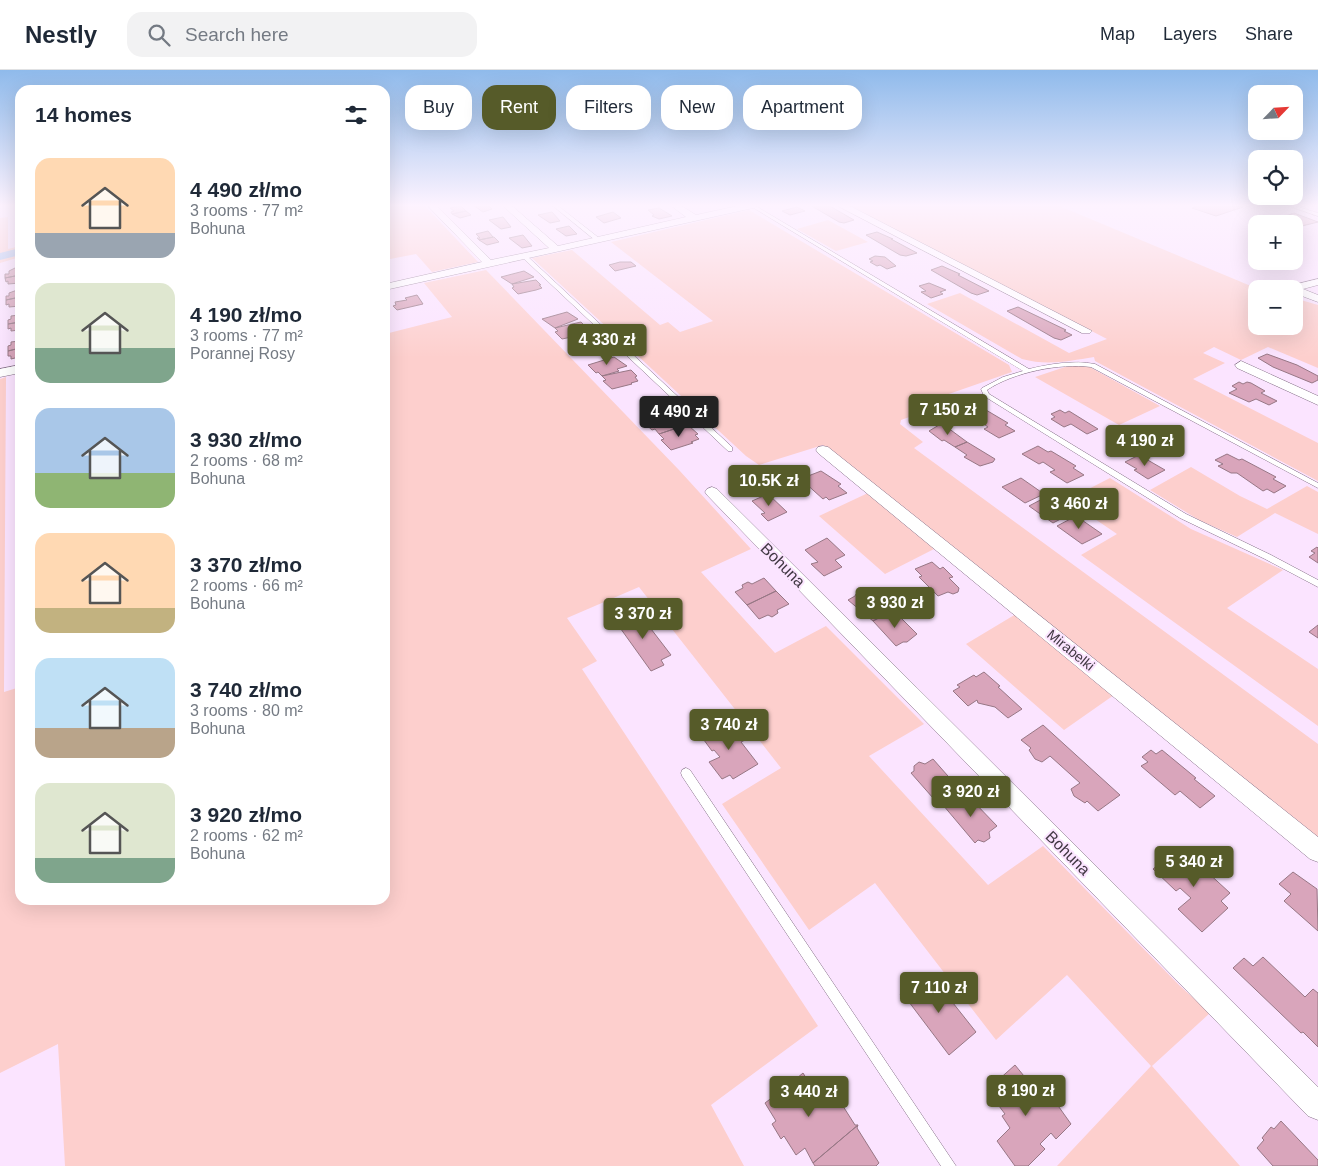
<!DOCTYPE html>
<meta charset="utf-8">
<style>
body{margin:0;font-family:Helvetica,sans-serif;background:#f2f2f3;color:#1f2937;height:100vh;display:flex;flex-direction:column;font-size:19px;white-space:nowrap}
*{box-sizing:border-box;margin:0}
p{font-size:16px;color:#747a83}
.icon{flex:none;width:28px;height:28px;fill:none;stroke:currentColor;stroke-width:2;stroke-linecap:round;stroke-linejoin:round}
.map{position:relative;flex:1;overflow:hidden}
.side{position:absolute;left:15px;top:15px;width:375px;height:820px;display:flex;flex-direction:column;background:#fff;border-radius:15px;box-shadow:0 5px 20px #0002}
.side>*{flex:none}
.top-card{position:absolute;left:405px;top:15px;width:475px;height:45px;display:flex;gap:10px}
.needle{width:32px;rotate:65deg}
.controls{position:absolute;left:1248px;top:15px;display:grid;gap:10px}
.controls a{display:grid;place-items:center;width:55px;height:55px;border-radius:10px;background:#fff;box-shadow:0 5px 20px #0002;font-size:25px}
.price{position:absolute;translate:-50% -42px;padding:0 11px;border-radius:5px;background:#565b29;color:#fff;font-size:16px;line-height:32px;filter:drop-shadow(0 1px 2px #0008)}
.price::after{content:'';position:absolute;left:50%;top:30px;width:15px;height:11px;margin-left:-8px;background:inherit;clip-path:polygon(0 0,100% 0,50% 100%)}
.price.current{background:#222;color:#fff}
ul{padding:0;list-style:none}
li{display:flex;align-items:center;gap:15px;height:125px;padding:0 20px}
li span{display:grid;place-items:center;flex:none;width:140px;height:100px;border-radius:15px;color:#555}
li>.icon{margin-inline-start:auto}
span .icon{width:60px;height:60px;fill:#fffc;stroke-width:1}
li b{font-size:21px}
h2{display:flex;justify-content:space-between;align-items:center;height:60px;padding:0 20px;font-size:21px}
.tag{padding:0 18px;border-radius:15px;background:#fff;box-shadow:0 5px 20px #0002;font-size:18px;line-height:45px}
.tag.current{background:#565b29;color:#fff}
header{display:flex;align-items:center;gap:30px;box-sizing:border-box;height:70px;padding:0 25px;background:#fff;border-bottom:1px solid #e0e1e3}
header strong{font-size:24px}
nav{display:flex;gap:28px;margin-inline-start:auto;font-size:18px}
.search{width:350px;height:45px;background:#f2f2f3;display:flex;align-items:center;gap:12px;box-sizing:border-box;padding:0 18px;border-radius:15px;color:#747a83;font-size:19px}
.map>svg:first-child{display:block}
</style>
<header>
<strong>Nestly</strong>
<div class="search"><svg class="icon" aria-label="search" viewBox="0 0 24 24"><circle cx="10" cy="10" r="6"/><path d="M15 15l6 6"/></svg>Search here</div>
<nav><a>Map</a><a>Layers</a><a>Share</a></nav>
</header>
<div class="map">
<svg width="1318" height="1096" viewBox="0 0 1318 1096">
<rect width="100%" height="100%" fill="#fbe4ff"/>
<!-- green -->
<path fill="#fdcfcd" d="M385,135H424L478,192L432,202L416,184L385,190Z
M847,135H1057L1258,219H1256V256H1294V228L1318,235V298L1268,277L1241,290L1214,277L1203,283L1225,293L1193,309L1318,373V411L1095,291L1094,287C1069,291 1047,296 1022,289L927,234L960,223L1069,283L1107,269Z
M749,140L1009,295L1012,302L923,333L932,339L901,350L900,354L923,372L914,378L1318,674V775L823,375L759,395L746,386L532,188L572,180L660,255L668,252L680,262L713,251L611,172Z
M8,147V179L20,176V187L0,193V148Z
M828,150L868,172L836,181L797,159Z
M486,200L679,400L751,479L701,502L775,583L826,556L924,654L869,686L988,815L1043,776L1179,915L1210,943L1152,996L1240,1096H1057L1151,996L1067,905L996,970L875,813L809,860L722,734L781,698L639,517L567,548L597,591L582,599L818,956L711,1035L744,1096H65L58,974L0,1003V309L6,307L4,622L20,617V830H385V264L452,247L424,213Z
M1074,294L1086,295L1160,336L1119,355L1035,307Z
M1191,397L1240,426L1267,439L1307,416L1318,422V464L1275,443L1237,467L1199,450L1150,420Z
M1110,408L1191,459L1283,500L1227,538L1318,599V656L1081,485L1117,464L1067,430Z
M868,423L936,478L885,504L819,446Z
M1016,544L1114,625L1064,660L966,574Z"/>
<g fill="none" stroke-linecap="round" stroke-linejoin="round">
<!-- canal -->
<path fill="#a9c4ef" fill-rule="evenodd" d="M20,178V185L0,190V183Z"/>
</g>
<!-- building -->
<path fill="#d9a5bb" stroke="#977785" d="M473,135H489H488L492,139L483,142Z
M810,135H828L854,150L844,153L839,152Z
M1202,135H1250L1240,136L1243,137L1216,146L1192,138Z
M461,136L466,141L452,144L451,142L454,141L450,138Z
M797,137L805,141L790,145L782,141Z
M659,138L664,141L672,146L659,149L652,146L654,145L648,140Z
M466,141L471,145L460,148L452,144Z
M552,142L560,151L550,153L538,145Z
M613,142L621,148L604,153L596,147Z
M1294,143L1318,152L1298,157L1301,158L1294,161V154H1263L1283,149L1280,148Z
M503,147L511,157L501,159L489,150Z
M569,156L577,164L566,166L556,159Z
M488,161L493,167L479,170L477,168H480L476,164Z
M877,162L893,169H891L917,183L906,186L900,185L866,165Z
M523,165L532,176L522,178L509,168Z
M494,167L499,172L487,175L479,170Z
M875,186L885,187L896,196L887,199L880,195L877,196L870,192L873,191L869,189Z
M620,192H631L636,196L615,201L609,195Z
M942,196L960,204L958,205L989,221L977,225L971,223L931,200Z
M15,198H20V205L5,208V204H9V201Z
M524,201L534,207L512,214L501,207Z
M20,205V213L8,214V211L6,212L5,208Z
M536,210L541,215H539L542,218L536,220L518,224L512,218L514,217L512,214Z
M929,213L946,220L940,222L943,224L931,228L921,222L926,221L919,216Z
M20,219V227L6,230V226H9V223Z
M417,225L423,234L397,240L393,236L396,235L395,232L407,230L405,228Z
M20,227V236L9,237V234L6,235V230Z
M1018,237L1066,260L1064,261L1072,265L1061,270L1054,268L1007,241Z
M567,242L578,249L555,258L542,249Z
M18,243H20V252L8,254V250L11,249V246L19,245Z
M20,252V261L19,260L11,261V258L8,259V254Z
M581,252L587,258L584,259L588,262L581,265L562,269L555,262L558,261L555,258Z
M19,269L20,278L8,281V276L11,275V272L19,271Z
M20,278V289L19,287L11,289V286H8V281Z
M1267,284L1297,295L1318,306V310L1312,313L1273,297L1258,288Z
M614,287L627,296L617,299L619,301L602,306L598,302L596,303L588,295Z
M631,300L637,306L635,307L638,311L631,313L632,314L612,319L603,311L606,310L602,306Z
M1239,312L1243,314L1247,312L1251,313L1265,321L1261,323L1277,331L1269,335L1256,329L1249,332L1229,323L1237,319L1232,316Z
M975,335L984,341L986,340L1008,353L1005,355L1015,361L999,368L984,359L988,357L978,350L973,352L959,342Z
M1060,340L1065,343L1069,341L1098,359L1087,364L1071,354L1064,357L1051,349L1055,347L1051,344Z
M670,341L674,345L677,344L685,352L674,356L677,358L659,364L655,359L652,360L642,351L661,343Z
M939,355H944L967,372L955,377L944,370L942,371L929,361Z
M689,356L698,364L695,365L699,369L691,372L693,373L671,380L661,370L664,369L659,364L677,358L679,360Z
M967,372L995,389L993,392L980,396L964,387L967,385L955,377Z
M1038,376L1048,382L1051,381L1076,396L1073,398L1084,405L1067,413L1050,402L1055,400L1043,392L1039,394L1022,384Z
M1227,384L1239,390L1242,389L1276,407L1273,409L1286,416L1274,423L1267,419L1263,421L1237,403H1231L1218,396L1223,394L1215,390Z
M1139,385L1165,400L1148,409L1134,400L1137,399L1125,392Z
M821,401L841,414L838,416L847,423L829,430L826,427L823,429L804,412L807,411L803,408Z
M1021,408L1044,424L1025,433L1002,417Z
M768,424L787,442L768,451L761,444L765,443L752,431Z
M1048,426L1072,443L1053,453L1029,436Z
M1076,446L1102,464L1082,474L1057,456Z
M827,468L845,485L835,490L842,497L824,506L811,494L818,492L805,480Z
M1317,477L1318,478V493L1309,487L1315,483L1311,481Z
M932,492L940,499L943,497L953,507L949,508L959,518L958,522L953,524L948,522L938,526L919,507L922,506L915,499Z
M764,508L776,521L747,535L735,522L743,518L742,515L748,512L752,514Z
M870,519L887,535L884,536L890,542L873,551L848,530L855,526L856,524Z
M776,521L789,534L777,540L778,543L772,547L768,545L759,549L747,535Z
M625,542L628,546L638,542L671,585L661,590L664,595L651,601L613,548Z
M890,542L897,548L900,547L917,564L907,572H903L896,576L873,551Z
M1318,555V568L1309,562Z
M984,602L1000,616L998,617L1022,639L1008,648L995,637L978,633L977,630L968,636L953,621L960,617L957,615L974,605L976,607Z
M730,651L745,670L741,672L758,694L733,709L730,705L722,709L709,692L720,687L714,680L712,681L701,666Z
M1043,655L1120,725L1098,741L1087,731L1085,733L1074,726L1071,719L1080,713L1050,686L1042,692L1035,689L1029,680L1031,678L1021,670Z
M1151,680L1156,684L1162,680L1196,708L1194,709L1215,726L1200,738L1180,721L1175,725L1141,696L1148,692L1142,687Z
M933,689L962,722L943,735L935,727L933,728L911,703L914,701V696L919,692L925,694Z
M962,722L971,731L972,730L997,756L989,762L990,768L984,772L978,770L975,773L943,735Z
M1180,777L1230,823L1221,831L1228,838L1202,862L1178,839L1191,828L1180,818L1176,821L1153,799Z
M1293,802L1317,819L1318,861L1284,831L1291,824L1279,814Z
M1263,887L1305,927L1313,919L1318,923V977L1303,962L1301,963L1233,898L1244,888L1253,896Z
M930,904L976,962L949,985L906,928L904,929L900,924L904,921L906,923Z
M1015,995L1037,1022L1044,1016L1071,1054L1056,1069L1051,1063L1040,1074L1045,1079L1028,1096H1015L997,1071L1010,1058L1002,1046L1005,1044L987,1020Z
M803,1003L821,1032L834,1022L855,1055H858L813,1093L805,1078L796,1085L784,1066L781,1069L772,1054L776,1051L765,1033L778,1023L776,1018L787,1009L790,1014Z
M1281,1051L1318,1090V1096H1273L1257,1078L1264,1070L1262,1068L1271,1057L1274,1059Z
M858,1055L857,1058L879,1093L876,1096H815L813,1093Z"/>
<g fill="none" stroke-linecap="round" stroke-linejoin="round">
<!-- lane casing -->
<g stroke="#846f87" stroke-width="1">
<path id="lane" d="M552,135H557L599,168V170H595Z
M749,135H754L1029,299C1050,294 1073,290 1095,294L1318,413V418L1091,297C1060,293 1014,302 987,320L989,324L1186,444L1271,485L1318,510V517L1265,489L1180,448L984,326L981,319L982,318L1003,307L1023,301Z
M1286,135H1292L1318,143V146Z
M522,185H526L732,377V381H728L522,187Z
M686,698L690,700L956,1096H941L682,706L681,703L682,700Z"/>
</g>
<!-- street casing -->
<g stroke="#846f87" stroke-width="1">
<path id="street" d="M427,135H436L491,190L549,178L502,135H511L558,176L686,147L670,135H680L696,145L742,135H758L753,138L385,220V214L482,192Z
M836,135H848L1092,261L1090,263H1082Z
M1318,209V215L1303,219L1318,225V232L1294,223V219H1284L1285,217Z
M1241,291L1318,326V335L1237,298L1235,295Z
M20,295V303L0,307V299Z
M823,376L828,377L1318,767V792L1310,789L818,383L816,380L818,377Z
M712,417L717,419L1318,1017V1050L1308,1046L707,425L705,422L707,419Z"/>
</g>
<!-- lane -->
<use href="#lane" fill="#fff" fill-rule="evenodd"/>
<!-- street -->
<use href="#street" fill="#fff" fill-rule="evenodd"/>
</g>
<!-- sky -->
<linearGradient id="sky" x2="0" y2="1"><stop stop-color="#8fbaeb"/><stop offset="0.47" stop-color="#fdf3ff"/><stop offset="1" stop-color="#fdf3ff" stop-opacity="0"/></linearGradient>
<rect width="1318" height="288" fill="url(#sky)"/>
<g text-anchor="middle" dominant-baseline="central" stroke-width="4" stroke-linejoin="round" paint-order="stroke">
<!-- street labels -->
<g font-size="14" fill="#413843" stroke="#fbe4ff">
<text transform="translate(1071 580) rotate(39)">Mirabelki</text>
</g>
<!-- near-street labels -->
<g font-size="16" fill="#413843" stroke="#fbe4ff">
<text transform="translate(783 495) rotate(45)">Bohuna</text>
<text transform="translate(1068 783) rotate(45)">Bohuna</text>
</g>
</g>
</svg>
<div class="controls">
<a><svg class="needle" viewBox="-14 -14 28 28"><path d="M0-13l5 13h-10z" fill="#e53935"/><path d="M0 13l5-13h-10z" fill="#747a83"/></svg></a>
<a><svg class="icon" aria-label="locate" viewBox="0 0 24 24"><circle cx="12" cy="12" r="6"/><path d="M12 2v4M12 18v4M2 12h4M18 12h4"/></svg></a>
<a>+</a>
<a>−</a>
</div>
<b class="price" style="left:607px;top:296px">4 330 zł</b>
<b class="price" style="left:948px;top:366px">7 150 zł</b>
<b class="price current" style="left:679px;top:368px">4 490 zł</b>
<b class="price" style="left:1145px;top:397px">4 190 zł</b>
<b class="price" style="left:769px;top:437px">10.5K zł</b>
<b class="price" style="left:1079px;top:460px">3 460 zł</b>
<b class="price" style="left:895px;top:559px">3 930 zł</b>
<b class="price" style="left:643px;top:570px">3 370 zł</b>
<b class="price" style="left:729px;top:681px">3 740 zł</b>
<b class="price" style="left:971px;top:748px">3 920 zł</b>
<b class="price" style="left:1194px;top:818px">5 340 zł</b>
<b class="price" style="left:939px;top:944px">7 110 zł</b>
<b class="price" style="left:1026px;top:1047px">8 190 zł</b>
<b class="price" style="left:809px;top:1048px">3 440 zł</b>
<div class="top-card">
<a class="tag">Buy</a>
<a class="tag current">Rent</a>
<a class="tag">Filters</a>
<a class="tag">New</a>
<a class="tag">Apartment</a>
</div>
<section class="side">
<h2>14 homes<svg class="icon" aria-label="filters" viewBox="0 0 24 24"><path d="M4 7h16M4 17h16"/><circle cx="9" cy="7" r="2"/><circle cx="15" cy="17" r="2"/></svg></h2>
<ul>
<li><span style="background:linear-gradient(#ffd9b3 75%,#9aa5b1 0)"><svg class="icon" aria-label="home" viewBox="0 0 24 24"><path d="M3 11l9-7 9 7M6 9v11h12V9"/></svg></span><div><b>4 490 zł/mo</b><p>3 rooms · 77 m²</p><p>Bohuna</p></div></li>
<li><span style="background:linear-gradient(#dfe7d0 65%,#7fa58c 0)"><svg class="icon" aria-label="home" viewBox="0 0 24 24"><path d="M3 11l9-7 9 7M6 9v11h12V9"/></svg></span><div><b>4 190 zł/mo</b><p>3 rooms · 77 m²</p><p>Porannej Rosy</p></div></li>
<li><span style="background:linear-gradient(#a9c7e8 65%,#8fb573 0)"><svg class="icon" aria-label="home" viewBox="0 0 24 24"><path d="M3 11l9-7 9 7M6 9v11h12V9"/></svg></span><div><b>3 930 zł/mo</b><p>2 rooms · 68 m²</p><p>Bohuna</p></div></li>
<li><span style="background:linear-gradient(#ffd9b3 75%,#c2b280 0)"><svg class="icon" aria-label="home" viewBox="0 0 24 24"><path d="M3 11l9-7 9 7M6 9v11h12V9"/></svg></span><div><b>3 370 zł/mo</b><p>2 rooms · 66 m²</p><p>Bohuna</p></div></li>
<li><span style="background:linear-gradient(#bfe0f5 70%,#b9a48a 0)"><svg class="icon" aria-label="home" viewBox="0 0 24 24"><path d="M3 11l9-7 9 7M6 9v11h12V9"/></svg></span><div><b>3 740 zł/mo</b><p>3 rooms · 80 m²</p><p>Bohuna</p></div></li>
<li><span style="background:linear-gradient(#dfe7d0 75%,#7fa58c 0)"><svg class="icon" aria-label="home" viewBox="0 0 24 24"><path d="M3 11l9-7 9 7M6 9v11h12V9"/></svg></span><div><b>3 920 zł/mo</b><p>2 rooms · 62 m²</p><p>Bohuna</p></div></li>
</ul>
</section>
</div>
